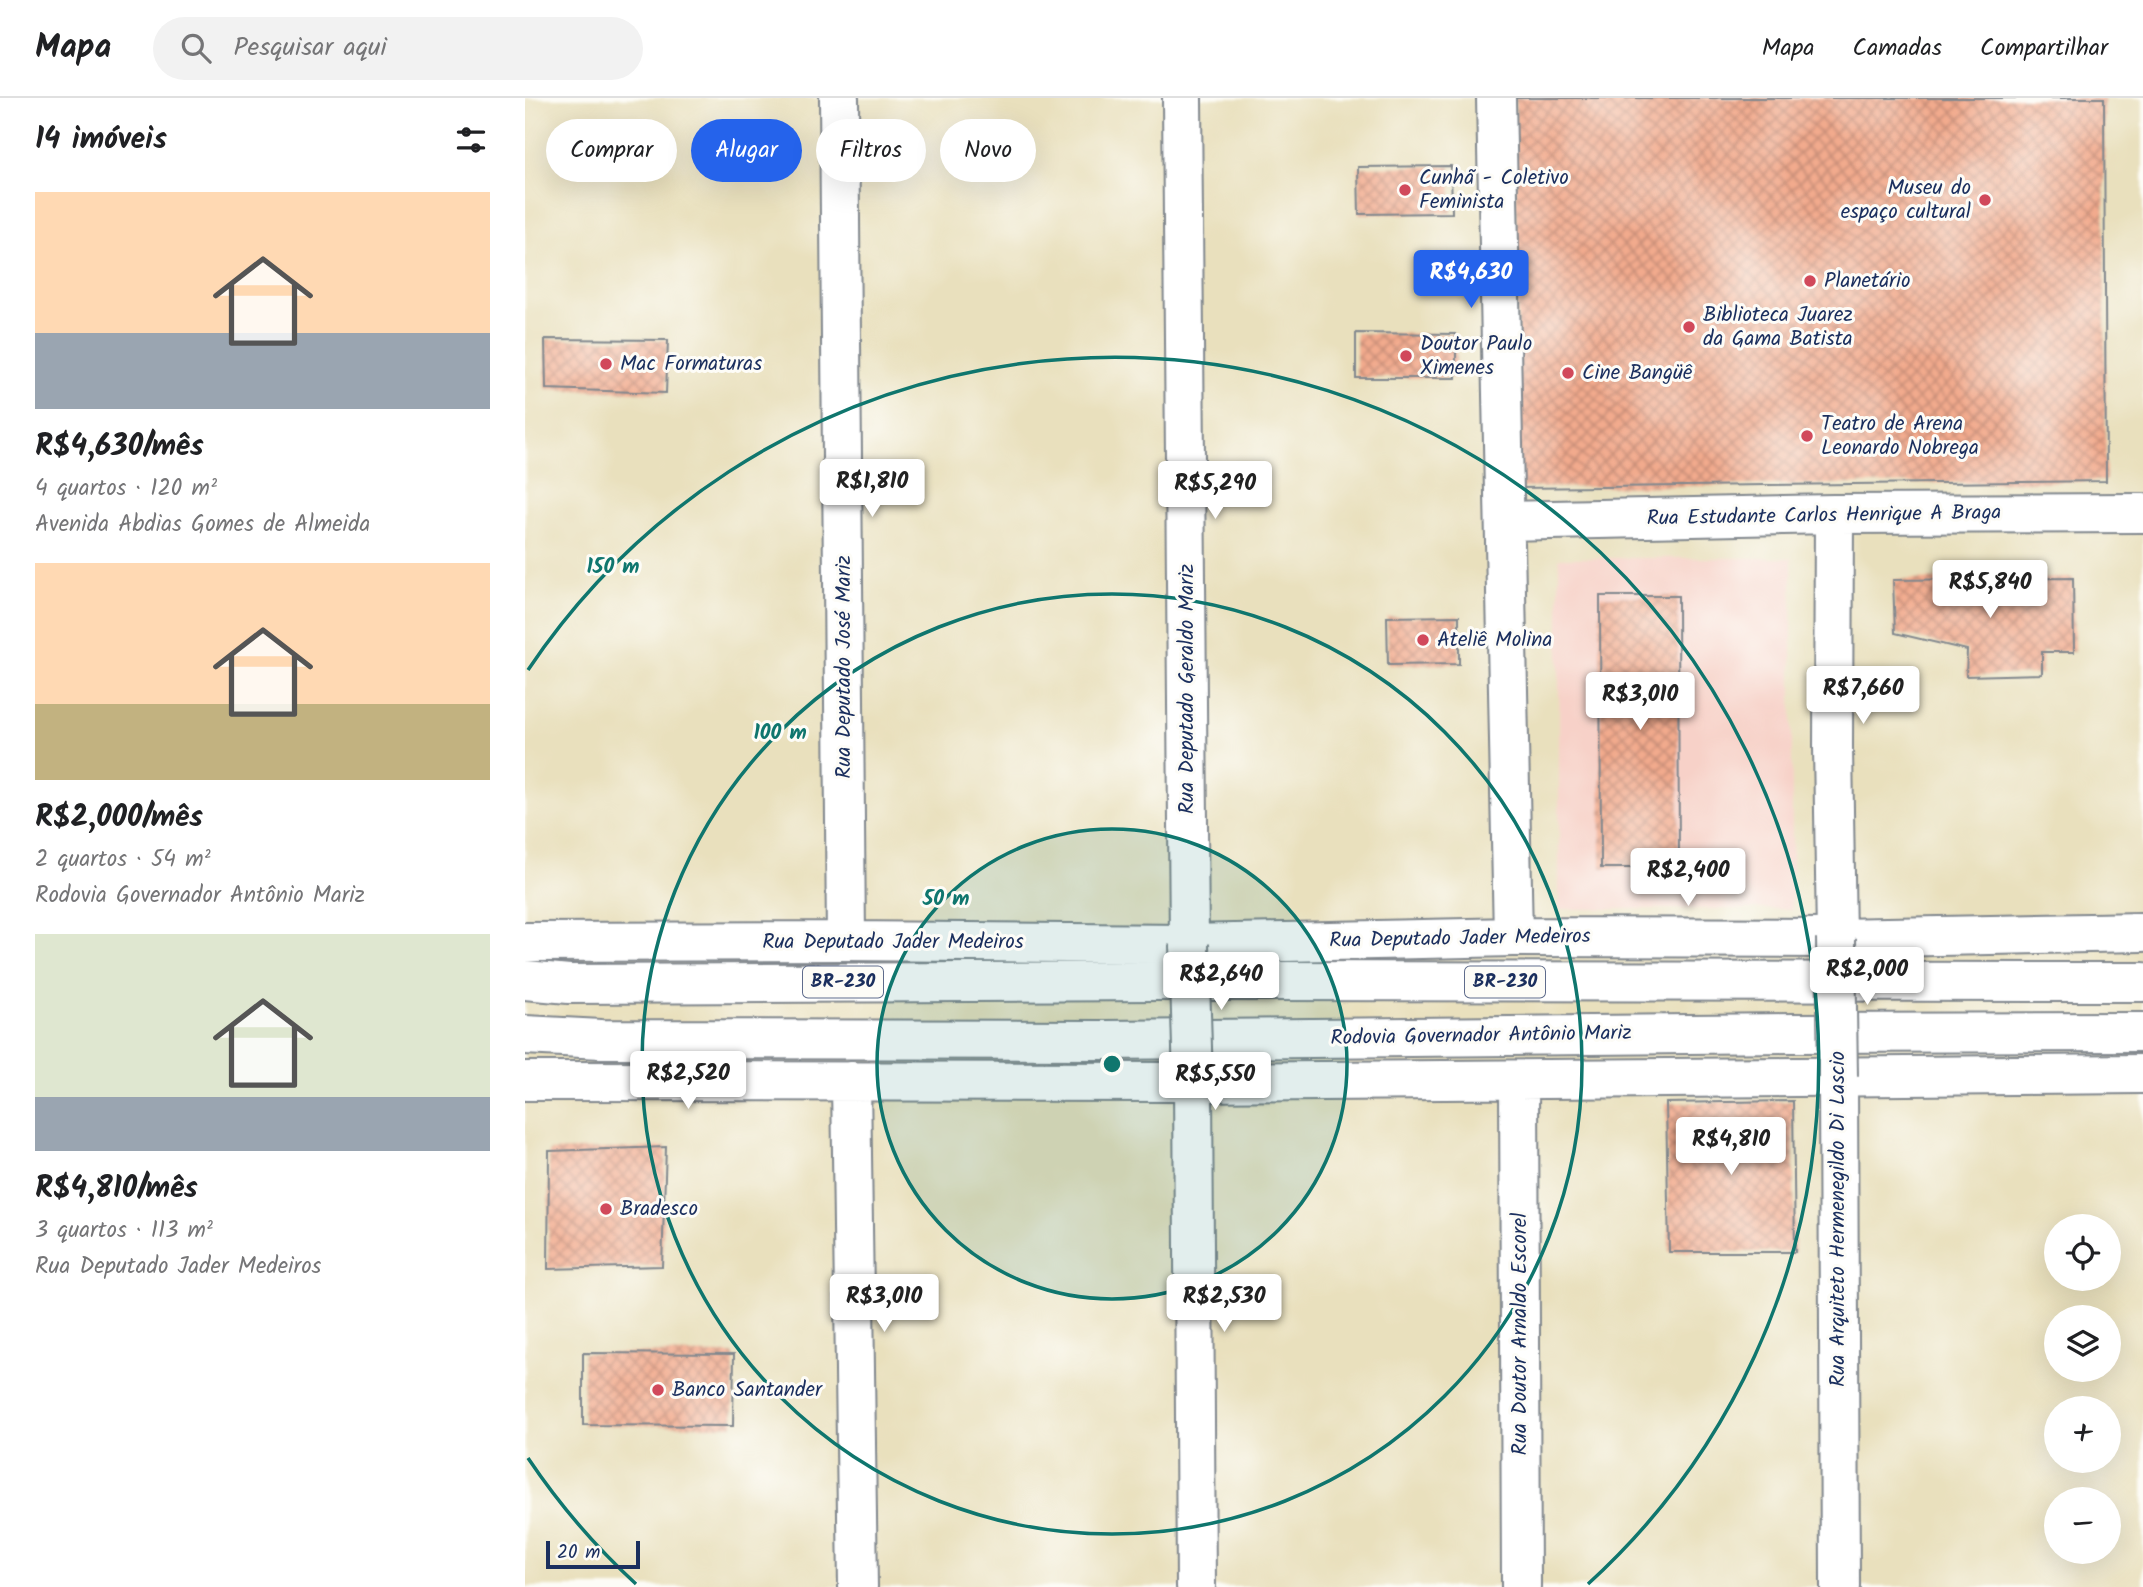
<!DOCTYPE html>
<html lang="pt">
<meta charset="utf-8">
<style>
body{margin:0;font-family:Kalam,sans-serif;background:#f2f2f2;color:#202124;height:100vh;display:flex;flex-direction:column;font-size:26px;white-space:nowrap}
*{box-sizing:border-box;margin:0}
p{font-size:23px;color:#757577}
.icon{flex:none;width:38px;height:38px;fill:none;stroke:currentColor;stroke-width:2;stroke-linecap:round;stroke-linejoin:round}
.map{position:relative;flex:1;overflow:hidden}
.sheet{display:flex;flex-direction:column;background:#fff;width:525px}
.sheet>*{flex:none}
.top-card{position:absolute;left:21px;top:21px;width:665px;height:63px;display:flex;gap:14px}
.controls{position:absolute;left:1519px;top:1116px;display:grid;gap:14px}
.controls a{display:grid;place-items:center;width:77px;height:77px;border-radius:50%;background:#fff;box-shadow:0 7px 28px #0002;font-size:35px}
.scale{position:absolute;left:21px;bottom:18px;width:94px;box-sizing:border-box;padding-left:7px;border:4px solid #1b2f5e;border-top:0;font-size:19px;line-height:24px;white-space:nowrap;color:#1b2f5e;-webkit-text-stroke:5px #fdfcf7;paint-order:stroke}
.price{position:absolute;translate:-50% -60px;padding:0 16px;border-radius:7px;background:#fff;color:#222;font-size:23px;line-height:46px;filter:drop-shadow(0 2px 4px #0008)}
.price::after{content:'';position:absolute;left:50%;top:42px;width:21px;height:16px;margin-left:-10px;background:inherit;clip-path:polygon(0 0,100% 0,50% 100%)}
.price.on{background:#2563eb;color:#fff}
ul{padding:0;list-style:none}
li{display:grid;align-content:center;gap:14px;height:371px;padding:0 35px}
li span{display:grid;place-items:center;height:217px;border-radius:0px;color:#555}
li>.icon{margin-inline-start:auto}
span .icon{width:126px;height:126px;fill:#fffc;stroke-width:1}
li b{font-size:30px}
h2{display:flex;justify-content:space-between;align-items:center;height:84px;padding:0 35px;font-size:30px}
.pill{padding:0 24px;border-radius:32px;background:#fff;box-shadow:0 7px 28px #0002;font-size:24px;line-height:63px}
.pill.on{background:#2563eb;color:#fff}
header{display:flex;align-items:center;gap:42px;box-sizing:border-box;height:98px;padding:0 35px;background:#fff;border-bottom:2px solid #e0e0e0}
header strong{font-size:33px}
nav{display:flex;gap:38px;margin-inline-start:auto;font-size:24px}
.search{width:490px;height:63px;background:#f2f2f2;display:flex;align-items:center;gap:18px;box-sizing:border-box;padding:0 24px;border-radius:38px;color:#757577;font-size:26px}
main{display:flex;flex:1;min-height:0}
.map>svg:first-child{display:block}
</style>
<header>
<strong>Mapa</strong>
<div class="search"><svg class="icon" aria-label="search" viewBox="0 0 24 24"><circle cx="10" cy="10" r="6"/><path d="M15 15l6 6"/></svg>Pesquisar aqui</div>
<nav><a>Mapa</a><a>Camadas</a><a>Compartilhar</a></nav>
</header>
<main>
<section class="sheet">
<h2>14 imóveis<svg class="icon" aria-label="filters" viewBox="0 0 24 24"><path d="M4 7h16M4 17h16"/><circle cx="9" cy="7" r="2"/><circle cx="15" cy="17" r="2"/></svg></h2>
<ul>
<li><span style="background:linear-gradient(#ffd9b3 65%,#9aa5b1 0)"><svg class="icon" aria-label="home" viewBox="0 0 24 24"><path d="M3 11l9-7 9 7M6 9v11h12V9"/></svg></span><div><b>R$4,630/mês</b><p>4 quartos · 120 m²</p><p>Avenida Abdias Gomes de Almeida</p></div></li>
<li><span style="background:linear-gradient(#ffd9b3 65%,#c2b280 0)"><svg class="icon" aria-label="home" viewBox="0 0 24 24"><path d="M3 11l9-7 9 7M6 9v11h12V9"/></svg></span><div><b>R$2,000/mês</b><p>2 quartos · 54 m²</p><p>Rodovia Governador Antônio Mariz</p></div></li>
<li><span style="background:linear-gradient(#dfe7d0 75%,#9aa5b1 0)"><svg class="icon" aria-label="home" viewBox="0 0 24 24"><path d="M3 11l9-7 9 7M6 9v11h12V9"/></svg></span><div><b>R$4,810/mês</b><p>3 quartos · 113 m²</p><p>Rua Deputado Jader Medeiros</p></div></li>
</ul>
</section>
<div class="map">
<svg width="1618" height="1489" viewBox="0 0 1618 1489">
<defs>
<pattern id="building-cross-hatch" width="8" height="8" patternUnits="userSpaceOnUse" patternTransform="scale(1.75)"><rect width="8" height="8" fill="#f2aa8d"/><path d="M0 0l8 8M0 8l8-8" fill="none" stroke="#c38b76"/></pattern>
</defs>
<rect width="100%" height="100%" fill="#fdfcf7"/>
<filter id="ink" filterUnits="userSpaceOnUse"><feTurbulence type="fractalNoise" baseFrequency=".0143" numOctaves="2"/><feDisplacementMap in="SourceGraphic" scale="14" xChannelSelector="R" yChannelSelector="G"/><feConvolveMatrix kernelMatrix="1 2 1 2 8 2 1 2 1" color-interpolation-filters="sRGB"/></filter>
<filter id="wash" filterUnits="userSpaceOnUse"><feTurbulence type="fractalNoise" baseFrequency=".00686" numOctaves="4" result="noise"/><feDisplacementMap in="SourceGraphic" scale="28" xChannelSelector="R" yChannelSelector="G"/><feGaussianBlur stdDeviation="1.57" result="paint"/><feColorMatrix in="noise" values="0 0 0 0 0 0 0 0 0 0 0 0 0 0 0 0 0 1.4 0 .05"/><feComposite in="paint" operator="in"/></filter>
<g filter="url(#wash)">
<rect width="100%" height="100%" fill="#e9e0bd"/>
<!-- built -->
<path fill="#f7d1c8" d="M1034,460H1267V811H1034Z"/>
<g id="blocks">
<!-- building -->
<path fill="url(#building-cross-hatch)" d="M990,0H1579L1581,383L994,390Z
M926,68L927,115L834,116L833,69Z
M831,235L931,236V280H831Z
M20,241L143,242L141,295L21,291Z
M1548,480L1549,554H1517V576L1441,578L1442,552L1370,535L1368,482Z
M1075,498H1153L1154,770H1076Z
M934,518V566L863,567L862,519Z
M1268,1003L1270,1154H1144L1141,1005Z
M141,1049L137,1168L23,1171L24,1053Z
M58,1255L209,1256L208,1328L58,1327Z"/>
</g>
</g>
<g filter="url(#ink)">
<use href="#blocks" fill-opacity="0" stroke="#82888e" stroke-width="2"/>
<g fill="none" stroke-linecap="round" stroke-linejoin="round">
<!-- minor casing -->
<g stroke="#82888e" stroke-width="42">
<path id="minor" d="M314,0L321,843
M657,0L664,846
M971,0L988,839
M1309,416L1308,649L1311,840
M980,423L1309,416L1618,415
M0,844L321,843L664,846L988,839L1311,840L1618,834
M0,983L668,984L1618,976
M326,983L333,1489
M994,983L996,1489"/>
</g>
<!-- major casing -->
<g stroke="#82888e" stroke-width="42">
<path id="major" d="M1313,979L1315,1489
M668,984L671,1489"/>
</g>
<!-- highway casing -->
<g stroke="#82888e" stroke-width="42">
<path id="highway" d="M0,882L44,886L636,883L1618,884
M0,937L76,941L579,942L1270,935L1618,934"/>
</g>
<!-- minor -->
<use href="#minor" stroke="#fff" stroke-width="38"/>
<!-- major -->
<use href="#major" stroke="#fff" stroke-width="38"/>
<!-- highway -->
<use href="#highway" stroke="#fff" stroke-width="38"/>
<!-- minor-bridge casing -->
<g stroke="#82888e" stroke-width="42" stroke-linecap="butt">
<path id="minor-bridge" d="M1311,840L1313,979"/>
</g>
<!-- major-bridge casing -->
<g stroke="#82888e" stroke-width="42" stroke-linecap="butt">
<path id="major-bridge" d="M664,846L668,984"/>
</g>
<!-- minor-bridge -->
<use href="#minor-bridge" stroke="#fff" stroke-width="38"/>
<!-- major-bridge -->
<use href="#major-bridge" stroke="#fff" stroke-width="38"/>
</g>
</g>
<!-- distance rings -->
<circle cx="587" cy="966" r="235" fill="#0f766e" fill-opacity=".12"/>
<g fill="none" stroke="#0f766e" stroke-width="3.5">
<circle cx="587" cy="966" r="235"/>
<circle cx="587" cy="966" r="470"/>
<path d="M111 1486A705 705 0 0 1 3 1360M3 572A705 705 0 1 1 1063 1486"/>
</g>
<!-- markers -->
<g fill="#d1495b" stroke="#fdfcf7" stroke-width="2.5">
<circle cx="880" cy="92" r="7"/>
<circle cx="1460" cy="102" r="7"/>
<circle cx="1285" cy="183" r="7"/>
<circle cx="1164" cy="229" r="7"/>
<circle cx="881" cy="258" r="7"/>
<circle cx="81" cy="266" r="7"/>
<circle cx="1043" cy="275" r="7"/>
<circle cx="1282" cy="338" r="7"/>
<circle cx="898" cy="542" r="7"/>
<circle cx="81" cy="1111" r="7"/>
<circle cx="133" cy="1292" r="7"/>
</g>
<g text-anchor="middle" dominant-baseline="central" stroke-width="6" stroke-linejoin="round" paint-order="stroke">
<!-- shield labels -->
<g fill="#fdfcf7" stroke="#5f6c8c" stroke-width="2">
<rect x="278" y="868.5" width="80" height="31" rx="5"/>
<rect x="940" y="868.5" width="80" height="31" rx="5"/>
</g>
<g font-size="19" font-weight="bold" fill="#1b2f5e">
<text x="318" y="884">BR-230</text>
<text x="980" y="884">BR-230</text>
</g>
<!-- poi labels -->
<g font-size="21" fill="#1b2f5e" stroke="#fdfcf7" text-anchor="start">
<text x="894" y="80">Cunhã - Coletivo<tspan x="894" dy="24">Feminista</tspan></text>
<text x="1446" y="90" text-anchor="end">Museu do<tspan x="1446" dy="24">espaço cultural</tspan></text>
<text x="1299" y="183">Planetário</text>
<text x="1178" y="217">Biblioteca Juarez<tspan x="1178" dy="24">da Gama Batista</tspan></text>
<text x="895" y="246">Doutor Paulo<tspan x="895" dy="24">Ximenes</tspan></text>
<text x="95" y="266">Mac Formaturas</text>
<text x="1057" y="275">Cine Bangüê</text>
<text x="1296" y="326">Teatro de Arena<tspan x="1296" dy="24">Leonardo Nobrega</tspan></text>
<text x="912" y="542">Ateliê Molina</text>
<text x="95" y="1111">Bradesco</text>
<text x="147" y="1292">Banco Santander</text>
</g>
<!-- street labels -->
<g font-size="21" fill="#1b2f5e" stroke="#fdfcf7">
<text transform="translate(1299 418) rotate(-1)">Rua Estudante Carlos Henrique A Braga</text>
<text transform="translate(319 569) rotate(-90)">Rua Deputado José Mariz</text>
<text transform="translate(662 591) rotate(-90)">Rua Deputado Geraldo Mariz</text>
<text transform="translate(935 841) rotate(-1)">Rua Deputado Jader Medeiros</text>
<text x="368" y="844">Rua Deputado Jader Medeiros</text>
<text transform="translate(956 938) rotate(-1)">Rodovia Governador Antônio Mariz</text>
<text transform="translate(1313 1121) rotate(-90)">Rua Arquiteto Hermenegildo Di Lascio</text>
<text transform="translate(995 1236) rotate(-90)">Rua Doutor Arnaldo Escorel</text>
</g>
</g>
<circle cx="587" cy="966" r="10" fill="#0f766e" stroke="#fdfcf7" stroke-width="3.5"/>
<g font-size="21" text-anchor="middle" font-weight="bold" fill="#0f766e" stroke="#fdfcf7" stroke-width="6" stroke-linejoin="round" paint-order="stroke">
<text x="88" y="475">150 m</text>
<text x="255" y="641">100 m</text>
<text x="421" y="807">50 m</text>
</g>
</svg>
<div class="controls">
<a><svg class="icon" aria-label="locate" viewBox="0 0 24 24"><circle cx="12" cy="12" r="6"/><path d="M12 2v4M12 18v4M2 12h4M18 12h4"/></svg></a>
<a><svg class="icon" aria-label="layers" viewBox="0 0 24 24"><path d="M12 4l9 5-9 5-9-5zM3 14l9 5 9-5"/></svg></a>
<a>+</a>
<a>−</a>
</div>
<div class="scale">20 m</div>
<b class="price on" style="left:946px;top:212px">R$4,630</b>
<b class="price" style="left:347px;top:421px">R$1,810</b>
<b class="price" style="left:690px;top:423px">R$5,290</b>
<b class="price" style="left:1465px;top:522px">R$5,840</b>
<b class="price" style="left:1338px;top:628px">R$7,660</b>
<b class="price" style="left:1115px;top:634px">R$3,010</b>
<b class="price" style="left:1163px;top:810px">R$2,400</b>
<b class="price" style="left:1342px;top:909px">R$2,000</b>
<b class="price" style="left:696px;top:914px">R$2,640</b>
<b class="price" style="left:163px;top:1013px">R$2,520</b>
<b class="price" style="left:690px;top:1014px">R$5,550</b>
<b class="price" style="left:1206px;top:1079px">R$4,810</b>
<b class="price" style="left:359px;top:1236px">R$3,010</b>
<b class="price" style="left:699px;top:1236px">R$2,530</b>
<div class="top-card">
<a class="pill">Comprar</a>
<a class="pill on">Alugar</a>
<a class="pill">Filtros</a>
<a class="pill">Novo</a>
</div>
</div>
</main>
